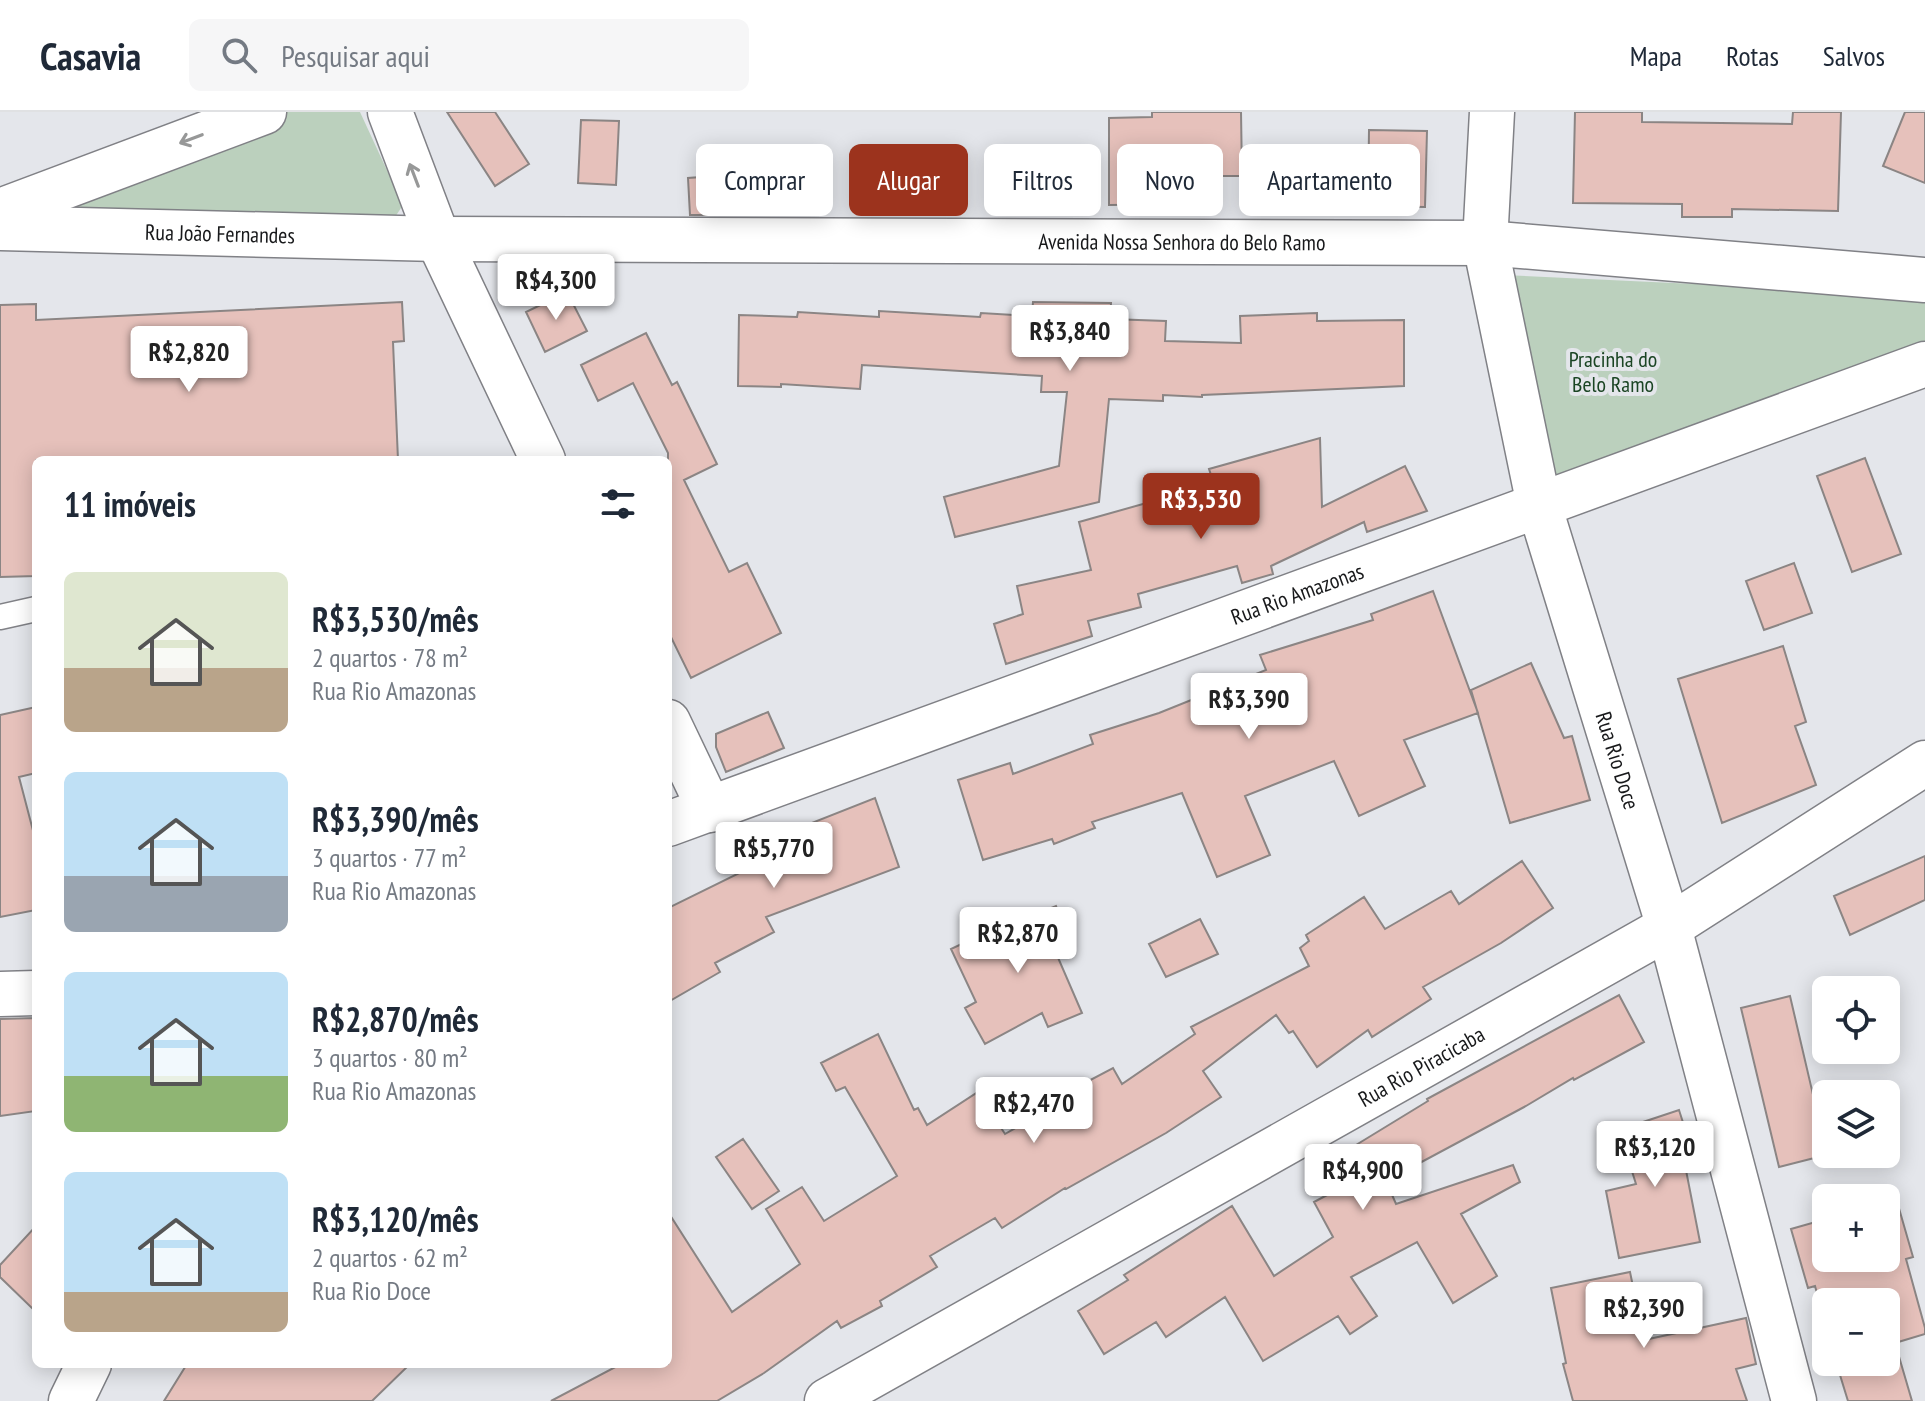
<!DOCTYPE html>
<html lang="pt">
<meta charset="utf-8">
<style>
body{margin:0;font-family:"PT Sans Narrow",sans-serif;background:#f6f6f7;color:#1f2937;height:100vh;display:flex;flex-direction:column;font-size:30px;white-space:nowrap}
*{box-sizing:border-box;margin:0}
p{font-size:26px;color:#747a83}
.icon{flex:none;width:44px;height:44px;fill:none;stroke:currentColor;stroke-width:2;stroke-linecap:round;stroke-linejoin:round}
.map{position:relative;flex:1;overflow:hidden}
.details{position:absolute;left:32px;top:344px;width:640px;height:912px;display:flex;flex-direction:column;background:#fff;border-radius:12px;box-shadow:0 4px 20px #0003}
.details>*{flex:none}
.top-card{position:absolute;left:696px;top:32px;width:760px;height:72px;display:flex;gap:16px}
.fabs{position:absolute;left:1812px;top:864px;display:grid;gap:16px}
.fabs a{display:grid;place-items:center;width:88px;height:88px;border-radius:12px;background:#fff;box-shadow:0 4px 20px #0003;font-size:40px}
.price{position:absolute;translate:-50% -68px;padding:0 18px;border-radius:8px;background:#fff;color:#222;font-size:26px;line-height:52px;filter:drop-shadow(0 2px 4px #0008)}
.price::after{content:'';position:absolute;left:50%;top:48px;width:24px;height:18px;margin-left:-12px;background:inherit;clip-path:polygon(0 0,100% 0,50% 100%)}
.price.active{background:#9c331d;color:#fff}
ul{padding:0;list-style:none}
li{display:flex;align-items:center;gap:24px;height:200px;padding:0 32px}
li span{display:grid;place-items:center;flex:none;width:224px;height:160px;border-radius:12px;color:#555}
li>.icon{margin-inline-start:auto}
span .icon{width:96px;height:96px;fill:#fffc;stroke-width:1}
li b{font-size:34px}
h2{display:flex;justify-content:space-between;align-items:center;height:96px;padding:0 32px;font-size:34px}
.chip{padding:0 28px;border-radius:12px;background:#fff;box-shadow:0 4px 20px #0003;font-size:28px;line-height:72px}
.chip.active{background:#9c331d;color:#fff}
header{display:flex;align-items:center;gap:48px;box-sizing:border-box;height:112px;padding:0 40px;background:#fff;border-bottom:2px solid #e0e1e3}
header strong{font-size:38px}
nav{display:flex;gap:44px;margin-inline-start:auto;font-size:28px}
.search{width:560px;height:72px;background:#f6f6f7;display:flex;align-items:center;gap:20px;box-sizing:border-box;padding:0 28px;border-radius:12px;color:#747a83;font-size:30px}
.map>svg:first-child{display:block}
</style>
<header>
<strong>Casavia</strong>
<div class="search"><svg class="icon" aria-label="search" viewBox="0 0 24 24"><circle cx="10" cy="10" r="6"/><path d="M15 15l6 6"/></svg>Pesquisar aqui</div>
<nav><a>Mapa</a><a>Rotas</a><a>Salvos</a></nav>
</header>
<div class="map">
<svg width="1925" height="1289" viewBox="0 0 1925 1289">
<rect width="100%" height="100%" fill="#e4e6eb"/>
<!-- green -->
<path fill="#bbd0bd" d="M266,0H360L403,93L395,105L71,101L58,79Z
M1504,163L1925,183V236L1543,384Z"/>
<!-- building -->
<path fill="#e6c1bb" stroke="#8b8584" stroke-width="2" d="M447,0H495L529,52L495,74Z
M1152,0H1241L1242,64H1194V92L1109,93V6L1152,5Z
M1575,0H1642V10L1792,12L1793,0H1841L1838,99L1732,97V105H1682V92L1573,91Z
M1905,0H1925V71L1883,54Z
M581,8L619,9L616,73L578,71Z
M1369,18L1427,19L1425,95L1368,94Z
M729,63L731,103H690L688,66Z
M567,180L587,219L545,240L526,200Z
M402,190L404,229L393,230L398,348H36V464L0,465V193L36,192V208Z
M1033,190L1111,191L1110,207L1166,209L1165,229L1241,231L1240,204L1317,201V209L1404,208V274L1202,283V285L1163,283V289L1109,287L1099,390L955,425L944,385L1059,354L1067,280H1041L1042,264L862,253L860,277L781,272V275L738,274L739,203L797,205L798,200L879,205V199L980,205L981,201L1032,204Z
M646,221L672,273L677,270L717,352L684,368L729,460L747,451L781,521L691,566L668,519V341L633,271L598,289L581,253Z
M1320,326L1322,395L1405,354L1427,399L1367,420L1364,410L1271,454L1273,462L1242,471L1237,454L1138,482L1141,495L1088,509L1092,524L1006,552L994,512L1023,502L1017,474L1091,458L1079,410L1214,372L1209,357Z
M1865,346L1901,442L1852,460L1817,364Z
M1794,451L1812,501L1764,518L1746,469Z
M1433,479L1478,601L1404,628L1425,674L1359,704L1334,649L1245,684L1270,743L1217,765L1182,681L1092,710L1095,716L1054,732L1052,727L983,748L958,668L1010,651L1013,662L1093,632L1090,623L1159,601L1266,558L1260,543L1373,508L1371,502Z
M1783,534L1806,610L1795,614L1816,673L1722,711L1678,567Z
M1531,551L1564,626L1572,624L1590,688L1510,711L1471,578Z
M36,595V661L19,665L36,730V798L0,805V603Z
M768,600L784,636L726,660L716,635V622Z
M875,686L899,755L766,805L774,820L715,851L720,860L668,890V796L772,745L766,729Z
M1925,744V788L1850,823L1834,784Z
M1522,749L1553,796L1501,831L1423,875L1431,887L1372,925L1368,918L1317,955L1293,919L1289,921L1276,903L1203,959L1221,985L1166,1021L1066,1077L1065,1076L1002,1116L995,1106L930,1144L937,1155L880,1189L882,1194L841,1216L837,1209L764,1261L717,1289H551L621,1252H668V1100L732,1200L800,1152L766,1097L802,1075L824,1109L897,1064L845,975L836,979L821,951L878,922L914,998L918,996L927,1013L978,980L1005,1022L1081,978L1079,974L1113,956L1122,972L1195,922L1191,915L1309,854L1300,836L1309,829L1306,823L1364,785L1385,817L1451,779L1459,792Z
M1056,794L1072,834L1056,841L1082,901L1048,915L1042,901L985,932L965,896L976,890L951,837L993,817L994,819Z
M1200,807L1218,842L1166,865L1149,832Z
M1619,883L1644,930L1574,968L1573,966L1526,994L1386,1069L1396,1092L1513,1053L1520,1070L1461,1102L1497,1164L1453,1191L1417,1130L1351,1165L1377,1204L1350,1222L1338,1204L1263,1249L1225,1185L1166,1225L1156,1210L1104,1242L1078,1199L1128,1168L1124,1163L1232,1094L1274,1164L1333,1125L1314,1090L1372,1059L1356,1033L1428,989L1427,987Z
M1790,884L1814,987L1826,983V1042H1830L1779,1055L1741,896Z
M36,906V999L0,1004V907Z
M1679,998L1694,1045L1684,1048L1700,1130L1619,1146L1606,1079L1636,1072L1619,1018Z
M743,1027L779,1079L752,1097L716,1045Z
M1896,1086L1913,1145L1906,1147L1925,1216V1222L1895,1231L1912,1289H1848L1836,1250H1886V1190H1826V1214L1815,1174L1808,1176L1791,1117L1826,1107V1146H1886V1089Z
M36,1114V1200L0,1165V1153Z
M1630,1160L1644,1228L1746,1206L1756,1252L1736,1257L1747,1289H1573L1563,1252L1566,1251L1551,1176Z
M187,1252H410L372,1289H164Z"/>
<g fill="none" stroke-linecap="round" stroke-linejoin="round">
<!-- service casing -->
<g stroke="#808186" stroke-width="27">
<path id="service" d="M0,505L36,497"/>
</g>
<!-- minor casing -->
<g stroke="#808186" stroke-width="47">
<g id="minor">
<path d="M390,0L438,127L543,348"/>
<path id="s1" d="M1492,0L1485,131L1539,393L1669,815L1794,1289"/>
<path d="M0,99L264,0"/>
<path d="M668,610L710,698"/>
<path id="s2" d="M668,712L1925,252"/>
<path d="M0,882L36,881"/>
<path d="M71,1289L89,1252"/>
<path id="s3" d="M827,1289L1669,815L1925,651"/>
</g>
</g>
<!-- tertiary casing -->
<g stroke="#808186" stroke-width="47">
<g id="tertiary">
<path id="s4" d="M0,116L438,127L1485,131L1925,168"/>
</g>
</g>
<!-- service -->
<use href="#service" stroke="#fff" stroke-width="24"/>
<!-- minor -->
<use href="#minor" stroke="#fff" stroke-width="44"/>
<!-- tertiary -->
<use href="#tertiary" stroke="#fff" stroke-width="44"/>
</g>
<!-- one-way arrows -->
<defs><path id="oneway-shaft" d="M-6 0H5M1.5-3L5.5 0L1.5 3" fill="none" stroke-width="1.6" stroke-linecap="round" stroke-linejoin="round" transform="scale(2)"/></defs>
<g stroke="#979898">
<use href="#oneway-shaft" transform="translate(191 27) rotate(159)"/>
<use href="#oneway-shaft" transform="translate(414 63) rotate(-111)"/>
</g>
<g text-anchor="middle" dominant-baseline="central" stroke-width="8" stroke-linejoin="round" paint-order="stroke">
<!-- street labels -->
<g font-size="22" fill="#18191b" stroke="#e4e6eb">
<text stroke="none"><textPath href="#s4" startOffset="220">Rua João Fernandes</textPath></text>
<text stroke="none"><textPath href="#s4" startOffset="1182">Avenida Nossa Senhora do Belo Ramo</textPath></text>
<text stroke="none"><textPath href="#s2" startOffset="670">Rua Rio Amazonas</textPath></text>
<text stroke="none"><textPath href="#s1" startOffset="666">Rua Rio Doce</textPath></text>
<text stroke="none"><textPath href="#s3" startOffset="682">Rua Rio Piracicaba</textPath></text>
</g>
<!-- park labels -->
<g font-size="22" fill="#1b4524" stroke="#e4e6eb">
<text x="1613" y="247">Pracinha do<tspan x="1613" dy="25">Belo Ramo</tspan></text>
</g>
</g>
</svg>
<div class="fabs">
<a><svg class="icon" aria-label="locate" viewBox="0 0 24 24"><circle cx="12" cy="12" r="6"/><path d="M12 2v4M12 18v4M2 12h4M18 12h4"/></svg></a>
<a><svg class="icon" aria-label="layers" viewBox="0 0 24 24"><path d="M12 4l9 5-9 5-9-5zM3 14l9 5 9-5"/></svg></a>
<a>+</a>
<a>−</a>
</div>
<b class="price" style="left:556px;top:210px">R$4,300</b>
<b class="price" style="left:1070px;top:261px">R$3,840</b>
<b class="price" style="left:189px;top:282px">R$2,820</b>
<b class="price active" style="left:1201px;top:429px">R$3,530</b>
<b class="price" style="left:1249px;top:629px">R$3,390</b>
<b class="price" style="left:774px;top:778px">R$5,770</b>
<b class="price" style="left:1018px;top:863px">R$2,870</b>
<b class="price" style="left:1034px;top:1033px">R$2,470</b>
<b class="price" style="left:1655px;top:1077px">R$3,120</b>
<b class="price" style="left:1363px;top:1100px">R$4,900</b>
<b class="price" style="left:1644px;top:1238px">R$2,390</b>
<div class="top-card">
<a class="chip">Comprar</a>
<a class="chip active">Alugar</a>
<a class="chip">Filtros</a>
<a class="chip">Novo</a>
<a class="chip">Apartamento</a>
</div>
<section class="details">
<h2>11 imóveis<svg class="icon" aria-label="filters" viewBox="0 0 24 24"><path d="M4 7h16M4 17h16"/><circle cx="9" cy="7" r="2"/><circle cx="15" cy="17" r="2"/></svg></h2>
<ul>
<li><span style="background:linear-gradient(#dfe7d0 60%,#b9a48a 0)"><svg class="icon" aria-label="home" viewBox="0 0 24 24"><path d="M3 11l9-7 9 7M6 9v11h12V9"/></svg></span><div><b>R$3,530/mês</b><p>2 quartos · 78 m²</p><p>Rua Rio Amazonas</p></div></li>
<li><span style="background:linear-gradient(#bfe0f5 65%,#9aa5b1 0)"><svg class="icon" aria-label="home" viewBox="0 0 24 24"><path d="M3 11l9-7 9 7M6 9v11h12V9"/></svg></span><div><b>R$3,390/mês</b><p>3 quartos · 77 m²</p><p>Rua Rio Amazonas</p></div></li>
<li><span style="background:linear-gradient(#bfe0f5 65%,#8fb573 0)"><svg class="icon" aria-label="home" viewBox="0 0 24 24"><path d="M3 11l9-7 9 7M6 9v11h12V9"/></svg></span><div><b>R$2,870/mês</b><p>3 quartos · 80 m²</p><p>Rua Rio Amazonas</p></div></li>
<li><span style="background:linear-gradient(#bfe0f5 75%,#b9a48a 0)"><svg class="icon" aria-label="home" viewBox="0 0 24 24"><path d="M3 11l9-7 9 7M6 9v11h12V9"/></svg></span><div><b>R$3,120/mês</b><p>2 quartos · 62 m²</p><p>Rua Rio Doce</p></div></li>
</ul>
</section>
</div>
